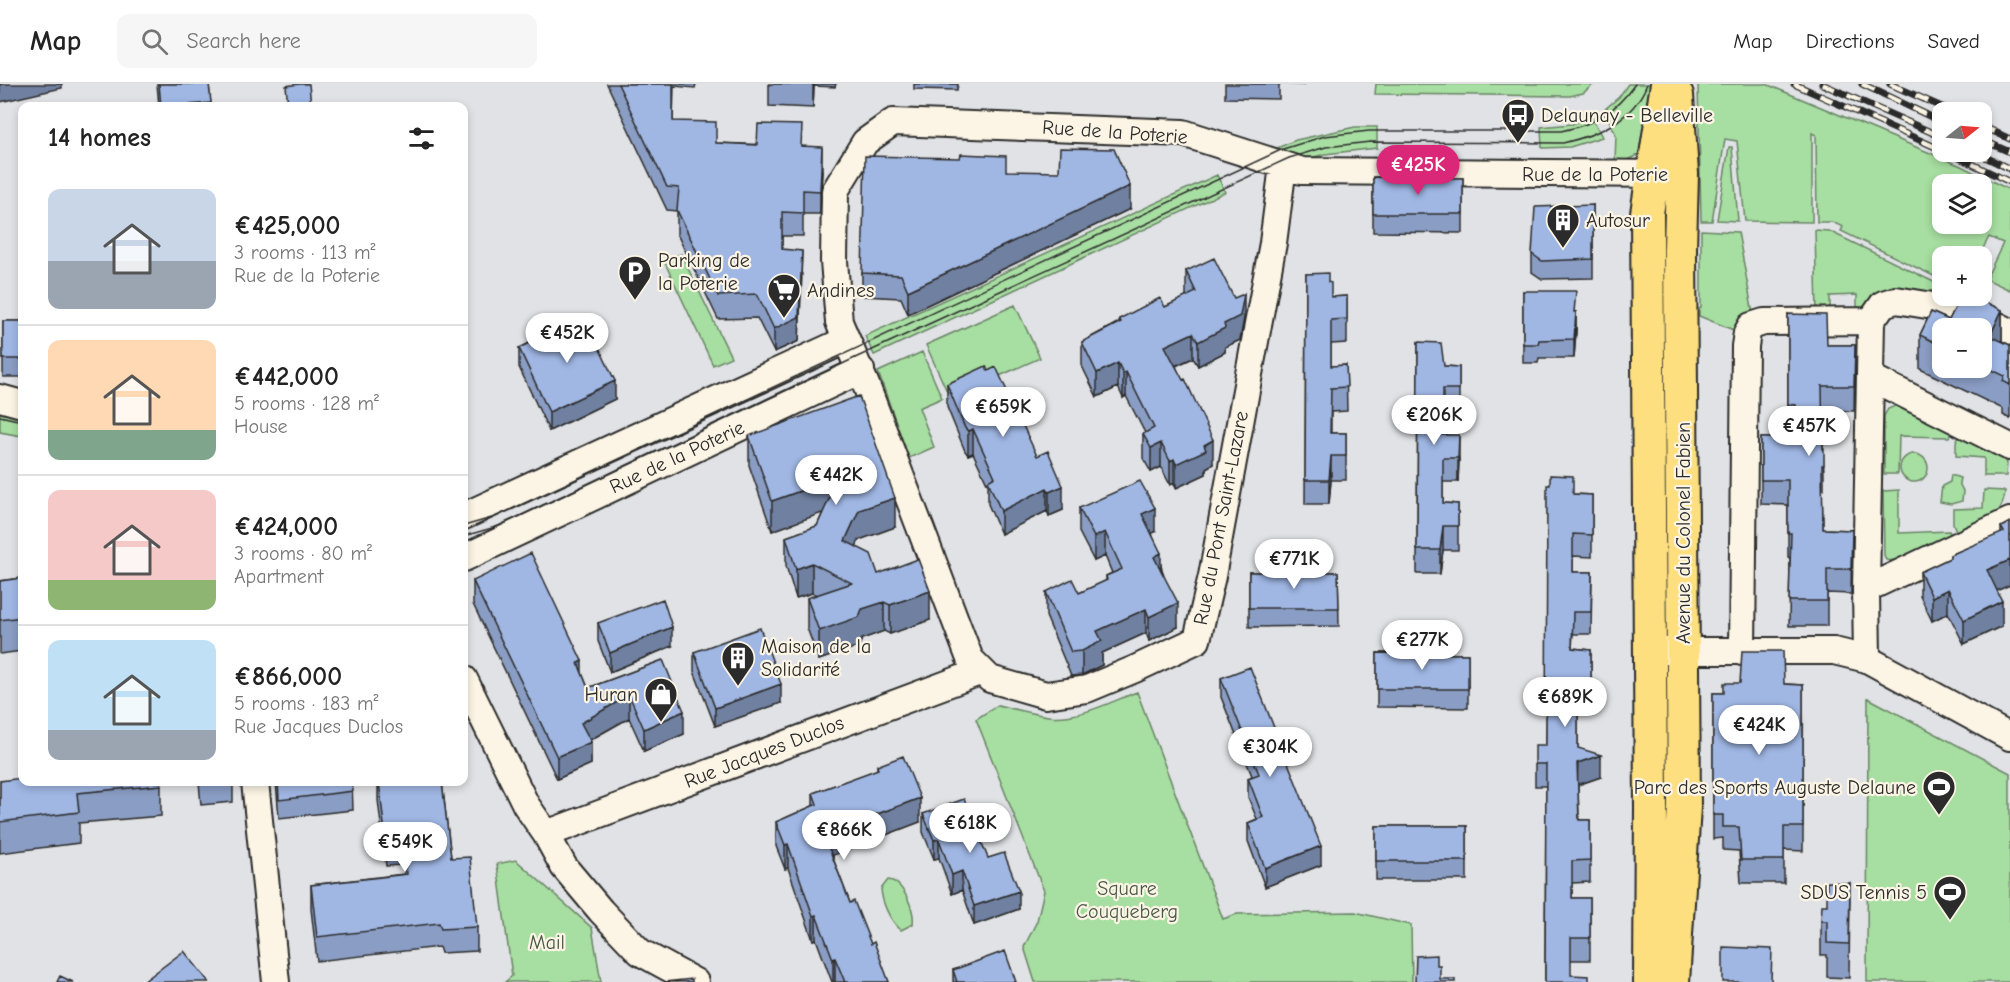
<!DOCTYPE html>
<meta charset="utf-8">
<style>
body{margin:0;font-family:"Comic Neue",sans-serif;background:#f6f6f6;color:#222;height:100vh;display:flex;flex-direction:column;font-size:22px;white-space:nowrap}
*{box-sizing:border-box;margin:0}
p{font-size:20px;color:#767676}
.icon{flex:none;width:33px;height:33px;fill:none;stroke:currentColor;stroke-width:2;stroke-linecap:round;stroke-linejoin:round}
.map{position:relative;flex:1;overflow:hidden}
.side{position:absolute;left:18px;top:18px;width:450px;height:684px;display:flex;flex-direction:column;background:#fff;border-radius:12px;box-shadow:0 3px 9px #0003}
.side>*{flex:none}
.needle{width:39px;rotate:73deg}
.controls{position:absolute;left:1932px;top:18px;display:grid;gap:12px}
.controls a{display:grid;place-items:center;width:60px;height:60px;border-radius:12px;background:#fff;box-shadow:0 3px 9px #0003;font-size:30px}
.price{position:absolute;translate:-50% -51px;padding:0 14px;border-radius:21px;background:#fff;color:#222;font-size:20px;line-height:39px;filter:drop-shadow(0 2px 3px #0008)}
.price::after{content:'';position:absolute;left:50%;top:36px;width:18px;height:14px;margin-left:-9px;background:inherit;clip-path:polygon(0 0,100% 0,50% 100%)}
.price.current{background:#db2777;color:#fff}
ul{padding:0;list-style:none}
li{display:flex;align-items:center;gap:18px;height:150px;padding:0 30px}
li+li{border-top:2px solid #e0e0e0}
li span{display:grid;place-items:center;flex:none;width:168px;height:120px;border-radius:12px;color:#555}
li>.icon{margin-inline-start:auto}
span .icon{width:72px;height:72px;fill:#fffc;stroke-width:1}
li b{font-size:26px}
h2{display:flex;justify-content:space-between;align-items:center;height:72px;padding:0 30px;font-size:26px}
header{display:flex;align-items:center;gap:36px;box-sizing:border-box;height:84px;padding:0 30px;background:#fff;border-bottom:2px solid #e0e0e0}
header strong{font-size:28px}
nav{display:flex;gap:33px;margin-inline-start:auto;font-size:21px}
.search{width:420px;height:54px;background:#f6f6f6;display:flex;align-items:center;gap:15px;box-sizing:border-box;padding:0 21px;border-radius:12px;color:#767676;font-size:22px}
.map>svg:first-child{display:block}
</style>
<header>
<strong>Map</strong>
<div class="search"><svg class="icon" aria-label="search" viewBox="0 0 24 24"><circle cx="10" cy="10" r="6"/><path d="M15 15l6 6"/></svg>Search here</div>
<nav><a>Map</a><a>Directions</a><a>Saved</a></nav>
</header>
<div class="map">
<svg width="2010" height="898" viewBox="0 0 2010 898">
<rect width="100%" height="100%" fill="#e0e2e5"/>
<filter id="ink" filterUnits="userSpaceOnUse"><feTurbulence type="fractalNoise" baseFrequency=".0167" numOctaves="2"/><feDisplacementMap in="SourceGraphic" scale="12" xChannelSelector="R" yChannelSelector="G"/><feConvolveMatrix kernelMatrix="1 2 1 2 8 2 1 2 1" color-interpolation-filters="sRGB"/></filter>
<g filter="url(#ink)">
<!-- green -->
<path fill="#a7dea1" stroke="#698466" stroke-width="1.5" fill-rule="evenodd" d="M1376,0H1594L1583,9L1570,12L1375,10Z
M1628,0H1658C1655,17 1650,59 1638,70C1632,75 1623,77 1615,77L1616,51L1604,26L1619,13Z
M1698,0H1766L1961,82L2010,106V206L1986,195L2003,159L1989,153L1979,172H1942V196L1841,147L1843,143L1832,138H1817L1816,51L1812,49V138L1745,137L1737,57L1725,55L1712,137H1701ZM1942,100H1982V140H1942Z
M1592,33L1602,53L1570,63L1542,64L1541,43L1572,40Z
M1355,43H1377V64L1325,70L1304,76L1270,67L1296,56Z
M1729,63H1732L1738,137L1717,136Z
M1217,91L1225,108L874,271L865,252Z
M1701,146L1738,148L1753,230L1736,247L1699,232V225L1701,224Z
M1815,146L1829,147L1942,202V209L1893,202L1892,208L1857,230V211L1830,212V230H1817Z
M681,170L731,273L713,281L664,177Z
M1015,221L1040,274L950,314L926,261Z
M922,268L942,314L919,324L934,363L909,374L878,288Z
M1902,319L1953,344L1949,353L1899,352L1898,390H1884V332L1888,325Z
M0,327L22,332V352L0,348Z
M1961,348L2004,370L2007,379L2006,392H1984V374L1956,372V359Z
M1900 384a14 14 0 1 1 28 0a14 14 0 1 1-28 0Z
M1951,391L1960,394L1959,399L1963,407L1962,417L1951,420L1940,418L1942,402L1950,398Z
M1899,406V449L1949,447L1952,452C1936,460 1903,480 1886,476L1884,471L1883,407Z
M1984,406L2005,407C2004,434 1983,437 1961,448L1956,447L1953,439V425L1983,424Z
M1137,608L1223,835L1237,830L1355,828L1411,841L1412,898H1035L1024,863L1037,837L1044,807L976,635L998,621C1014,625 1031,630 1048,632C1078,636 1110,618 1137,608Z
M1868,614L2010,689V898H1867Z
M516,776L592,844L601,898H505L512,892L497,780Z
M888,796C903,797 915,826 913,840L901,846C890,837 882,819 881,805Z"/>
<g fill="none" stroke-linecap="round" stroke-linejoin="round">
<!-- minor casing -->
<g stroke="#2b2b2b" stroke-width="30">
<path id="minor" d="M1283,82L1273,159L1212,492L1197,556L1135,585L1087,605L1046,611L990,595L970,575L866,301L839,238L834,177L835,107L865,58L893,38L1183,49L1302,87L1670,90
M1871,237L1883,220L1896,216L1970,228L2010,248
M1870,293L2010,363
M0,314L22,320
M464,432L846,256
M464,474L861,286
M1866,505L2010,437
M1665,567H1834L1867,575L2010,653
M1742,568L1745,262L1747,249L1751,242L1764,238L1871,237
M1867,575L1866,505L1871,237
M464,595L526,721L546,750L564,783L601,827L640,868L695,898
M255,698L276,898
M546,750L982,587"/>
</g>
<!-- major casing -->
<g stroke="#2b2b2b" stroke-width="36">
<path id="major" d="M1650,898L1651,723L1647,129L1667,0
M1673,898L1684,723L1680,165L1682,90L1677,11"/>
</g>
<!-- minor -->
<use href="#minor" stroke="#fcf5e5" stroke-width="26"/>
<!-- major -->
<use href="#major" stroke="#fddf80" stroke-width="32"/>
<!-- tram -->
<path stroke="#2b2b2b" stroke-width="1.5" d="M0,332L22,337
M464,442L495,433L1283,65L1325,52L1369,47H1561C1596,40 1614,29 1635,0
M464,452L499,442L855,274L1289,74L1326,63L1370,58L1563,59C1598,51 1633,36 1647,0"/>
<!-- rail casing -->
<g stroke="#2b2b2b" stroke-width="7">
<path id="rail" d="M1794,0L1942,66
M1822,0L1942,53
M1862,0L1942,38
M1890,0L1953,28
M1982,42L2010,55
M1982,56L2010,68
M1947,68L2010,98
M1975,68L2010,85"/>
</g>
<!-- rail -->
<use href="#rail" stroke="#fcf5e5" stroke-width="4.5" stroke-dasharray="14" stroke-linecap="butt"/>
</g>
<!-- wall -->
<path fill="#8a9dc4" stroke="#2b2b2b" stroke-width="1.5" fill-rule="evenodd" d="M157,0H209L211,22H159Z
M607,0H696L695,4L674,2L673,37L716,59L802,62L822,86L820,130H803V152H782V165L802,190L799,257L774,268L757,234L718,235L677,150V127L667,126Z
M769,0H836L835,3L814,2L813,24L769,22Z
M914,0H958L957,6L914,5Z
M1225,0H1304V1L1279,0V15L1225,14Z
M1006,87L1130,125L908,230L901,214L862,212V189Z
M1373,93L1463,94V149L1373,148Z
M1593,121V194L1542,195L1532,188V170Z
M1186,187L1244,234L1240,256L1225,263V268L1198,282L1193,274L1176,282L1213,380L1206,384V390L1176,404L1174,399L1170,401L1161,383L1151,388L1143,374V350L1145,349L1126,312L1123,314L1118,303L1097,313L1082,282V258L1119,238V235L1165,223L1186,213Z
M1306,190L1328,198L1331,213L1347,212V259L1331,260V282L1346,281L1347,327L1331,328V349H1346V396H1331L1329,420H1305Z
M1523,207L1576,228V247L1574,274H1539L1538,279H1523Z
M1961,212H1972L2002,226V257L2010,261V335L2003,331V325L1920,285V251L1931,228L1949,236ZM1942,244H1982V284H1942Z
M1788,230L1827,261H1855L1854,327L1822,326L1823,365L1824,390V405H1822L1823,445L1852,446L1851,510L1827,509V542H1789L1790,474L1788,473V421L1761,420V354H1796V345H1788Z
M3,237H22V293H3Z
M1418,258L1444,282L1459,283V329H1443V351L1459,375L1458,398H1443V419L1458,420V466H1443L1440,490H1417Z
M519,264L615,315L549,347L519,283Z
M988,287L1037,372L1063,426L1049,432L1047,427L1001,450L988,420V401L973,369L968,371L965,367L947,323V300Z
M749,352L895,443L859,456L856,463L878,490L930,536L890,550L884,547L862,555L859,562L819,576L807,544V514L817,511L812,509L796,514L786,482V453L817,442L823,428L772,447L749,381Z
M1550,401L1573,410L1592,411V473L1573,472V488H1592L1591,550H1573L1572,564L1591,566V627H1578V664L1601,693L1578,701L1579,736H1590V798L1572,799V814H1590V876H1571L1545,898L1546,702H1535V680L1546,661Z
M1079,424L1155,448L1152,449L1178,543L1149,557L1146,549L1102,569V581L1082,591L1071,592L1046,532V508L1079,509L1106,497V492L1112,489L1105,472L1094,477L1079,448Z
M2010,438V501L1997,506L2002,542L1964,560L1948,529L1932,537L1920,512V488L1950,474V471L2001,450V443Z
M1249,488H1338L1339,542L1249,543Z
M22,494V567L0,570V497Z
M473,497L582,589L588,604L663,576L684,650L644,667L629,634L590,656L591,680L557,695L473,520Z
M598,539L672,562L610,588L598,557Z
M694,568L781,619L715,642L694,587Z
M1377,569L1468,570V624L1377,623Z
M1221,594L1321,781L1265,803L1248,757V739L1257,735L1248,713V694L1252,692L1221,613Z
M1784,600L1803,601V767L1784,766V799H1741L1739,767L1723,766V754L1713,755V609H1724Z
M877,682L920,738L833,771V774L850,819L889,898H832L816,855L813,856L788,784L785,785L776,762V738L813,722V709L877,686Z
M0,697L161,698V732L79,739V759L0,769Z
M199,698H233V718L201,721Z
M276,698H352L353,726L279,734Z
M378,698H442L451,774L477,843V867L441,869L439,863L317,877L311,825V801L404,790L403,781L386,782L378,716Z
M923,730L988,774L1019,825L974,841L962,806L952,810L939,774L934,775L923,748Z
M1376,742H1467V796H1376Z
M1850,799L1849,894L1827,893V871H1821V837L1827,821Z
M953,886L1016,898H953Z"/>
<!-- shaded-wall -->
<path fill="#7080a0" stroke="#2b2b2b" stroke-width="1.5" d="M0,0H62V4L0,18Z
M813,0H814L813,24Z
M822,63V86L820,130V107Z
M1130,102V125L908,230V207Z
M802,167L799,257L774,268V245Z
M1244,210V234L1240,256L1225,263V268L1198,282V258L1224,240Z
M2002,226V261L1990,286V252Z
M1576,228V247L1574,274V255Z
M1193,249V274L1165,286V262Z
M1118,279V303L1097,313V289Z
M1126,288V312L1123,314V289Z
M615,297V315L549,347V328Z
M973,345V369L968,371V347Z
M1459,351V375L1458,398V374Z
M1213,356V380L1206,384V390L1176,404V380Z
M1161,359V383L1151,388V364Z
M1331,372V396L1329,420V396Z
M1174,375V399L1170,401V377Z
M839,393V423L772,447V417Z
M1063,402V426L1049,432V408Z
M1047,404V427L1001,450V427Z
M895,414V443L859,456L845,486V457L859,426Z
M1155,424V448L1142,454V430Z
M1443,442V466L1440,490V466Z
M1105,448V472L1094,477V453Z
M1161,469V493L1154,473Z
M2010,476V501L1987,511V486Z
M812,479V509L796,514V485Z
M1948,505V529L1932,537V513Z
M930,507V536L890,550V521Z
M2002,517V542L1964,560V536Z
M884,518V547L862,555L859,562L819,576V547L862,525Z
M1178,519V543L1149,557V533Z
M1146,525V549L1102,569V581L1082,591V567L1097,547Z
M672,543V562L610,588V569Z
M582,577V600L578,579Z
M781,600V619L715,642V624Z
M629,611V634L581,661V639Z
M684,627V650L644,667V645Z
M591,658V680L557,695V673Z
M1601,671V693L1577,701L1578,679Z
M920,714V738L833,771V781L827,759L829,748Z
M939,755V774L934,775V756Z
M788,760V784L785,785V761Z
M1321,762V781L1265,803V784Z
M962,787V806L952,810V791Z
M1019,807V825L974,841V822Z
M816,831V855L813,856V832Z
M835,874V898H833V875Z"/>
<!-- building -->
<path fill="#a0b7e4" stroke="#2b2b2b" stroke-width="1.5" d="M159,0H209L211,19L175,22H161Z
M299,0H309L311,22H286L288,21L286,2Z
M618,0H673V37L716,38V59L757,61L758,40L802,41L801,62L822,63L820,107L803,106V129L782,128V165L802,167L799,233L774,245L757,210L718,212L677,126L679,104L667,103Z
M1060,64L1114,65L1130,102L908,207L901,191L862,189L865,72L960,74L961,70L1006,72V87L1059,88Z
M1373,93L1463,94V130H1373Z
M1593,121V175L1542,177L1532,170L1535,123Z
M1214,174L1234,214L1244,210L1240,232L1224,240L1225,244L1198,258L1193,249L1165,262L1183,296L1185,295L1213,356L1204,361L1206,366L1176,380L1174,375L1170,377L1161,359L1151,364L1143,350L1154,344L1126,288L1123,289L1118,279L1097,289L1082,258L1121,238L1119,235L1160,214L1165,223L1196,208L1186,187Z
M1328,189V198L1331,199V213L1347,212V235L1331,236V282L1346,281L1347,303L1331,304L1330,349H1346V372H1331L1329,396H1305L1306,190Z
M1523,207H1576L1574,228H1576L1574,255L1539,256L1538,260H1523Z
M1961,212H1972L2002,226L1990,252L2010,261V301L2003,297L2005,292L1982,281V244H1942V262L1920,251L1931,228L1949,236Z
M1788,230L1826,231L1827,261H1855L1854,302H1822L1823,365H1824V381H1822L1823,445L1852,446L1851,485H1827V517H1789L1791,449H1788V396H1761V354H1796V321L1788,320Z
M584,232L615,297L549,328L519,264Z
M3,237H22V275H3Z
M1418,258L1441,259L1444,282L1459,283V305H1443V351H1459L1458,374H1443V419L1458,420V442H1443L1440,466H1417Z
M986,282L988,287L996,283L1037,372L1048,367L1063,402L1049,408L1047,404L1001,427L988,397L995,393L973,345L968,347L965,344L947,300Z
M859,312L895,414L859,426L845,457L871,470L878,490L918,475L930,507L890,521L884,518L862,525L859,533L819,547L807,514L852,499L812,479L796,485L786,453L817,442L839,393L772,417L749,352Z
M1550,391L1573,392V410L1592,411V451L1573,450V488H1592L1591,528H1573L1572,564L1591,566V605H1578V664L1601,671L1577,679L1579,736H1590V776L1572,777V814H1590V854H1571V891L1589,892V898H1545L1546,680H1535V661H1546L1547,401H1550Z
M1140,397L1155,424L1142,430L1161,469L1154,473L1178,519L1149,533L1146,525L1097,547L1102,557L1082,567L1071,568L1046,508L1072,495L1079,509L1107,496L1106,492L1122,485L1105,448L1094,453L1079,424Z
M2010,438V476L1987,486L2002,517L1964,536L1948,505L1932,513L1920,488L1950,474V471L2004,448L2001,443Z
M531,469L582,577L578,579L588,604L663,576L684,627L644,645L629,611L581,639L591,658L557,673L473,497Z
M1249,488H1338L1339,524H1249Z
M22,494V533L0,536V497Z
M663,515L672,543L610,569L598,539Z
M760,544L781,600L715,624L694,568Z
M1742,567H1783L1784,600L1803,601V743H1784V776H1741L1739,743H1723V731H1713V609H1724V599H1740Z
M1377,569L1468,570V605H1377Z
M1250,583L1321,762L1265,784L1248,739L1263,733L1248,694L1259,690L1221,594Z
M903,672L920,714L829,748L833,757L827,759L850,819L854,817L871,860L874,858L889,898H845L835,874L833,875L816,831L813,832L788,760L785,761L776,738L817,720L813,709L878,685L877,682Z
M22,694V698H161V701L77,709L79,728L0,738V697Z
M278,698H352L353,707L279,716Z
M379,698H442L451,774L470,773L477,843L441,845L439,839L317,853L311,801L407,790L403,757L386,758Z
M964,715L988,774L1004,769L1019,807L974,822L962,787L952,791L939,755L934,756L923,730Z
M1376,742H1467V777H1376Z
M1827,798L1850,799L1849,860L1827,859V837H1821L1822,821H1827Z
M1723,863L1772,865L1771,898H1723Z
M184,867L209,898H143Z
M1005,867L1016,898H957L953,886Z
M1437,871V881H1440V895H1455V898H1415L1416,872Z
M60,892L73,898H57Z
M692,895V898H664Z"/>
</g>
<!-- icons -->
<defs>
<g id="bus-pin" transform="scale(1.725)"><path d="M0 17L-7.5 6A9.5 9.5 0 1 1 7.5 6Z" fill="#2b2b2b" stroke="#fcf5e5"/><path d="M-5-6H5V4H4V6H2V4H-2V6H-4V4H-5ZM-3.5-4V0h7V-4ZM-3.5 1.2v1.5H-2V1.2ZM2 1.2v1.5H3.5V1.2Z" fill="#fff"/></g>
<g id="building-pin" transform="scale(1.725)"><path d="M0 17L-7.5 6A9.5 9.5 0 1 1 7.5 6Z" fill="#2b2b2b" stroke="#fcf5e5"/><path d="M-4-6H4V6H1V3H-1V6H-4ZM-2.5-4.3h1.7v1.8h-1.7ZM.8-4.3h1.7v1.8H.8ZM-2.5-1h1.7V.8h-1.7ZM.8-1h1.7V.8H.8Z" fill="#fff"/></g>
<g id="parking-pin" transform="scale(1.725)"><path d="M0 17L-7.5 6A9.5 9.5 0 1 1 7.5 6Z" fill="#2b2b2b" stroke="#fcf5e5"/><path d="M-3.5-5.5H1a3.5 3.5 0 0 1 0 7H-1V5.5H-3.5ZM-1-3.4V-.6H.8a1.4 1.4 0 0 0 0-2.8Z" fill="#fff"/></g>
<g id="supermarket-pin" transform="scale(1.725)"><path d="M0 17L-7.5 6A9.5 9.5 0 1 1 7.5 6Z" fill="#2b2b2b" stroke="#fcf5e5"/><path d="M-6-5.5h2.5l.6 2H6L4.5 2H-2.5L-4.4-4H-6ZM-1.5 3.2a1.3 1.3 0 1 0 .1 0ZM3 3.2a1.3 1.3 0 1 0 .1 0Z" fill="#fff"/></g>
<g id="shop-pin" transform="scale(1.725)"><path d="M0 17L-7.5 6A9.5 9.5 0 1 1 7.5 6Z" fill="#2b2b2b" stroke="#fcf5e5"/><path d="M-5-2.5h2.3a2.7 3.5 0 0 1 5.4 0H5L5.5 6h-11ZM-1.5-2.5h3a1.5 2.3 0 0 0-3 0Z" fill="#fff"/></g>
<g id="stadium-pin" transform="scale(1.725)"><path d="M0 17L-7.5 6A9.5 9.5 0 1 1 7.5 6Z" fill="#2b2b2b" stroke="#fcf5e5"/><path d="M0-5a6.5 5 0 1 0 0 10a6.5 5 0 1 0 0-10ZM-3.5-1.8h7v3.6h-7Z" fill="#fff"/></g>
</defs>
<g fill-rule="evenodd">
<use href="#bus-pin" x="1518" y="31"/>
<use href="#building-pin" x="1563" y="136"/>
<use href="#parking-pin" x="635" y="188"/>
<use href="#supermarket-pin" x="784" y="206"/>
<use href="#building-pin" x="738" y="574"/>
<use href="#shop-pin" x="661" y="610"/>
<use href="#stadium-pin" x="1939" y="703"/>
<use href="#stadium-pin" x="1950" y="808"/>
</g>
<g text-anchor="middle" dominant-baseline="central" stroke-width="4.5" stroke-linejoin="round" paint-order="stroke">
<!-- poi labels -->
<g font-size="20" fill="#2b2b2b" stroke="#fcf5e5" text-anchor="start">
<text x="1541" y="31">Delaunay - Belleville</text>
<text x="1586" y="136">Autosur</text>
<text x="658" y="176">Parking de<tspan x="658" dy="23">la Poterie</tspan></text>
<text x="807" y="206">Andines</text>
<text x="761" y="562">Maison de la<tspan x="761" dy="23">Solidarité</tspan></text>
<text x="638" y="610" text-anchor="end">Huran</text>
<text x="1916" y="703" text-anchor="end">Parc des Sports Auguste Delaune</text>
<text x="1927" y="808" text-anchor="end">SDUS Tennis 5</text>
</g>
<!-- street labels -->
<g font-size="20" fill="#2b2b2b" stroke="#fcf5e5">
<text transform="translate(1115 48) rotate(4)">Rue de la Poterie</text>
<text x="1595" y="90">Rue de la Poterie</text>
<text transform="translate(677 373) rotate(-25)">Rue de la Poterie</text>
<text transform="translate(1221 434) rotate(-79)">Rue du Pont Saint-Lazare</text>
<text transform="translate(1683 449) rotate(-90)">Avenue du Colonel Fabien</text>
<text transform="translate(764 668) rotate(-21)">Rue Jacques Duclos</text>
</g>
<!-- park labels -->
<g font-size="20" fill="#4a5848" stroke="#fcf5e5">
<text x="1127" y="804">Square<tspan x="1127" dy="23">Couqueberg</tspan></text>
<text x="547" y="858">Mail</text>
</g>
</g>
</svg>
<div class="controls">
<a><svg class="needle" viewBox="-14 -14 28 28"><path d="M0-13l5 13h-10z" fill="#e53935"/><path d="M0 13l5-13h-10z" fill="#767676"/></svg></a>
<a><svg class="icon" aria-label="layers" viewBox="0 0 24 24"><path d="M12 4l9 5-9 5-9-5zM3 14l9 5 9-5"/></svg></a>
<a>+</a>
<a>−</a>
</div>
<b class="price current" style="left:1418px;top:112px">€425K</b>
<b class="price" style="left:567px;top:280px">€452K</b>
<b class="price" style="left:1003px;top:354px">€659K</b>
<b class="price" style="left:1434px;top:362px">€206K</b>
<b class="price" style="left:1809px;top:373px">€457K</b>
<b class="price" style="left:836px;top:422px">€442K</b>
<b class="price" style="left:1294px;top:506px">€771K</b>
<b class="price" style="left:1422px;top:587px">€277K</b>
<b class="price" style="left:1565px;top:644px">€689K</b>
<b class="price" style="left:1759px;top:672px">€424K</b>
<b class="price" style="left:1270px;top:694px">€304K</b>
<b class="price" style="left:970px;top:770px">€618K</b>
<b class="price" style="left:844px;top:777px">€866K</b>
<b class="price" style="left:405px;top:789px">€549K</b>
<section class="side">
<h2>14 homes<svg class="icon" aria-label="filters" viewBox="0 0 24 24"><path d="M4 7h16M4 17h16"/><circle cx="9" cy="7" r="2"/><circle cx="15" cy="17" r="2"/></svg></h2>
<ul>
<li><span style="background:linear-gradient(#c9d6e8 60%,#9aa5b1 0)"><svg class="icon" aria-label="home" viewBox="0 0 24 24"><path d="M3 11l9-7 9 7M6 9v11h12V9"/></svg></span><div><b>€425,000</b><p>3 rooms · 113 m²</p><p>Rue de la Poterie</p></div></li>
<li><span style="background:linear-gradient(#ffd9b3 75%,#7fa58c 0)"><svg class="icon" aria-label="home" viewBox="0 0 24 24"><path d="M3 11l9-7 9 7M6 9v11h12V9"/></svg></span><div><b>€442,000</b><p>5 rooms · 128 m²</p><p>House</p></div></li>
<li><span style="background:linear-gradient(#f6c9c9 75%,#8fb573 0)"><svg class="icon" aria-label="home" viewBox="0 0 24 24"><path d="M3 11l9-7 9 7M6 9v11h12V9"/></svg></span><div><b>€424,000</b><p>3 rooms · 80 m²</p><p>Apartment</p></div></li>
<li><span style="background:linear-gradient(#bfe0f5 75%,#9aa5b1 0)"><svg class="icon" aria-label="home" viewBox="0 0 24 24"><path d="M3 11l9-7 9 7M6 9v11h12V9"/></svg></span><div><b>€866,000</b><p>5 rooms · 183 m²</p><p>Rue Jacques Duclos</p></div></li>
</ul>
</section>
</div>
